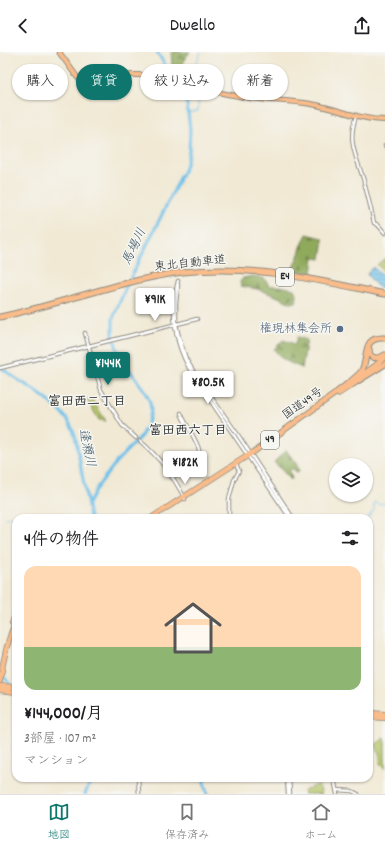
<!DOCTYPE html>
<html lang="ja">
<meta charset="utf-8">
<style>
body{margin:0;font-family:Dekko,"Klee One",sans-serif;background:#f6f6f6;color:#202124;height:100vh;display:flex;flex-direction:column;font-size:15px;white-space:nowrap}
*{box-sizing:border-box;margin:0}
p{font-size:13px;color:#757577}
.icon{flex:none;width:22px;height:22px;fill:none;stroke:currentColor;stroke-width:2;stroke-linecap:round;stroke-linejoin:round}
.map{position:relative;flex:1;overflow:hidden}
.sheet{position:absolute;left:12px;top:462px;width:361px;height:268px;display:flex;flex-direction:column;background:#fff;border-radius:12px;box-shadow:0 1px 3px #0004}
.sheet>*{flex:none}
.top-card{position:absolute;left:12px;top:12px;width:361px;height:36px;display:flex;gap:8px}
.fabs{position:absolute;left:329px;top:406px;display:grid;gap:8px}
.fabs a{display:grid;place-items:center;width:44px;height:44px;border-radius:50%;background:#fff;box-shadow:0 1px 3px #0004;font-size:20px}
.price{position:absolute;translate:-50% -34px;padding:0 9px;border-radius:4px;background:#fff;color:#222;font-size:13px;line-height:26px;filter:drop-shadow(0 1px 2px #0008)}
.price::after{content:'';position:absolute;left:50%;top:24px;width:12px;height:9px;margin-left:-6px;background:inherit;clip-path:polygon(0 0,100% 0,50% 100%)}
.price.selected{background:#0f766e;color:#fff}
ul{padding:0;list-style:none}
li{display:grid;align-content:center;gap:8px;height:212px;padding:0 12px}
li span{display:grid;place-items:center;height:124px;border-radius:12px;color:#555}
li>.icon{margin-inline-start:auto}
span .icon{width:72px;height:72px;fill:#fffc;stroke-width:1}
li b{font-size:17px}
h2{display:flex;justify-content:space-between;align-items:center;height:48px;padding:0 12px;font-size:17px}
.chip{padding:0 14px;border-radius:18px;background:#fff;box-shadow:0 1px 3px #0004;font-size:14px;line-height:36px}
.chip.selected{background:#0f766e;color:#fff}
header{display:flex;justify-content:space-between;align-items:center;height:52px;padding:0 12px;background:#fff;font-size:18px;font-weight:600}
.menu{display:flex;justify-content:space-around;align-items:center;height:56px;border-top:1px solid #e0e0e0;background:#fff;font-size:11px;color:#757577}
.menu a{display:grid;justify-items:center;gap:2px}
.menu .selected{color:#0f766e}
.map>svg:first-child{display:block}
</style>
<header><svg class="icon" aria-label="back" viewBox="0 0 24 24"><path d="M15 5l-7 7 7 7"/></svg>Dwello<svg class="icon" aria-label="share" viewBox="0 0 24 24"><path d="M12 15V3M7 8l5-5 5 5M5 13v7h14v-7"/></svg></header>
<div class="map">
<svg width="385" height="742" viewBox="0 0 385 742">
<defs>
<pattern id="grass-tufts" width="24" height="20" patternUnits="userSpaceOnUse"><rect width="24" height="20" fill="#b5c568"/><path d="M3 7l-1-3M5 7V3M7 7l1-3M15 17l-1-3M17 17v-4M19 17l1-3" fill="none" stroke="#9ca95a"/></pattern>
<pattern id="forest-firs" width="22" height="20" patternUnits="userSpaceOnUse"><rect width="22" height="20" fill="#90aa5c"/><path d="M5 1l3.5 6h-7zM16 11l3.5 6h-7z" fill="#768b4c"/></pattern>
<pattern id="water-rules" width="6" height="5" patternUnits="userSpaceOnUse"><rect width="6" height="5" fill="#6dc0e9"/><path d="M0 2.5h6" fill="none" stroke="#5a9cbd"/></pattern>
</defs>
<rect width="100%" height="100%" fill="#f6f6f2"/>
<filter id="ink" filterUnits="userSpaceOnUse"><feTurbulence type="fractalNoise" baseFrequency=".025" numOctaves="2"/><feDisplacementMap in="SourceGraphic" scale="8" xChannelSelector="R" yChannelSelector="G"/><feConvolveMatrix kernelMatrix="1 2 1 2 8 2 1 2 1" color-interpolation-filters="sRGB"/></filter>
<filter id="wash" filterUnits="userSpaceOnUse"><feTurbulence type="fractalNoise" baseFrequency=".012" numOctaves="4" result="noise"/><feDisplacementMap in="SourceGraphic" scale="16" xChannelSelector="R" yChannelSelector="G"/><feGaussianBlur stdDeviation="0.9" result="paint"/><feColorMatrix in="noise" values="0 0 0 0 0 0 0 0 0 0 0 0 0 0 0 0 0 1.4 0 .05"/><feComposite in="paint" operator="in"/></filter>
<g filter="url(#wash)">
<rect width="100%" height="100%" fill="#f1e9d4"/>
<!-- grass -->
<path fill="url(#grass-tufts)" stroke="#70784a" d="M385,206V220L377,213Z
M91,346L106,369L99,368L87,348Z
M317,733L319,734L322,742H304V738Z"/>
<!-- forest -->
<path fill="url(#forest-firs)" stroke="#5e6a44" d="M171,0H190L185,6L180,18L181,19C184,18 187,18 189,21L188,22C182,22 175,24 171,18L172,13Z
M307,182L323,186C324,193 322,200 321,207L314,206L312,222L292,218L299,202L301,195Z
M254,224L265,227L269,234H280L294,237L297,244L296,250L291,251L276,244L257,237L241,234L240,230L243,226Z
M297,285L307,288C305,297 304,306 302,316L286,309L280,305L274,297L283,288L295,292Z
M286,398L297,413L299,420L296,421L293,416L289,419L292,426L291,428L274,410Z"/>
<!-- pitch -->
<path fill="#b5c568" stroke="#70784a" d="M385,686V717L380,712V705L376,692Z"/>
<!-- water -->
<path fill="url(#water-rules)" stroke="#4c768a" d="M373,215L384,225V231L380,237L373,230L367,222Z"/>
<g fill="none" stroke-linecap="round" stroke-linejoin="round">
<!-- stream -->
<path stroke="#6dc0e9" stroke-width="1" d="M198,34L192,32L193,22L192,21L201,0
M188,61L198,59L199,38
M5,466L11,464L16,467
M25,466H28
M368,466L374,458V450L379,452L385,451"/>
<!-- river -->
<path stroke="#6dc0e9" stroke-width="3" d="M0,314C9,323 20,329 31,336C36,339 41,343 46,347C60,358 69,366 75,383L90,466
M88,452L96,437L101,430L118,408L141,384L148,371L151,359L150,350L144,338L124,310L118,300L113,284V266L127,233L185,116L189,99L190,77L187,53L185,47L179,36L157,0
M0,623L6,627L11,634
M85,726L88,729L89,733L85,742
M203,726L207,742"/>
</g>
</g>
<g filter="url(#ink)">
<g fill="none" stroke-linecap="round" stroke-linejoin="round">
<!-- tertiary casing -->
<g stroke="#8e8a80" stroke-width="4.5">
<path id="tertiary" d="M356,64C347,90 356,103 363,126C367,141 371,156 374,171L378,173L385,181
M385,93V94
M178,229C169,263 175,293 193,323L290,466
M178,233L176,251V272L179,285L186,307L195,322L236,380L293,466
M85,281L101,338L122,373L136,386
M0,316L197,267
M140,389C159,405 174,425 185,447
M172,426L194,409C197,406 199,402 199,398C198,390 184,370 181,361
M229,466V447L234,428L239,419L236,412
M138,726L139,742
M287,726L288,742
M289,726L290,742
M334,726L337,742
M337,738L352,739L358,742"/>
</g>
<!-- primary casing -->
<g stroke="#8e8a80" stroke-width="6">
<path id="primary" d="M59,0L77,25L85,31L96,30L131,23H143C175,29 206,39 238,44C263,49 287,48 311,52C336,56 360,68 385,68"/>
</g>
<!-- trunk casing -->
<g stroke="#8e8a80" stroke-width="6">
<path id="trunk" d="M356,327L376,313L385,305
M338,342L355,331
M151,466L255,399L339,339
M12,570L16,562
M0,629C3,608 8,587 16,568
M0,634L16,635
M0,638L16,640
M369,661L385,662
M369,665L385,666"/>
</g>
<!-- motorway casing -->
<g stroke="#8e8a80" stroke-width="7">
<path id="motorway" d="M0,265C62,252 121,228 183,220C253,212 317,228 385,242
M369,297L370,303C375,308 380,306 385,303
M353,332L385,312
M336,341C344,334 354,328 361,320C370,307 360,284 385,286"/>
</g>
<!-- tertiary -->
<use href="#tertiary" stroke="#fff" stroke-width="2.5"/>
<!-- primary -->
<use href="#primary" stroke="#f9bc8a" stroke-width="4"/>
<!-- trunk -->
<use href="#trunk" stroke="#f9bc8a" stroke-width="4.5"/>
<!-- motorway -->
<use href="#motorway" stroke="#f9bc8a" stroke-width="5"/>
</g>
</g>
<!-- markers -->
<circle fill="#5c6f8a" stroke="#f6f6f2" stroke-width="1.5" cx="340" cy="277" r="4"/>
<g text-anchor="middle" dominant-baseline="central" stroke-width="3" stroke-linejoin="round" paint-order="stroke">
<!-- shield labels -->
<g fill="#f6f6f2" stroke="#686867" stroke-width="1">
<rect x="276" y="216" width="18" height="18" rx="3"/>
<rect x="261" y="379" width="18" height="18" rx="3"/>
</g>
<g font-size="11" font-weight="bold" fill="#2b2b2b">
<text x="285" y="225">E4</text>
<text x="270" y="388">49</text>
</g>
<!-- street labels -->
<g font-size="12" fill="#2b2b2b" stroke="#f6f6f2">
<text transform="translate(190 212) rotate(-6)">東北自動車道</text>
<text transform="translate(303 352) rotate(-35)">国道49号</text>
</g>
<!-- service labels -->
<g font-size="12" fill="#4e5e75" stroke="#f6f6f2" text-anchor="end">
<text x="332" y="277">権現林集会所</text>
</g>
<!-- water labels -->
<g font-size="13" font-style="italic" fill="#3f5864" stroke="#f6f6f2">
<text transform="translate(135 195) rotate(-64)">馬場川</text>
<text transform="translate(86 396) rotate(78)">逢瀬川</text>
</g>
<!-- neighbourhood labels -->
<g font-size="13" font-weight="bold" fill="#2b2b2b" stroke="#f6f6f2">
<text x="87" y="350">富田西二丁目</text>
<text x="188" y="379">富田西六丁目</text>
</g>
</g>
</svg>
<div class="fabs">
<a><svg class="icon" aria-label="layers" viewBox="0 0 24 24"><path d="M12 4l9 5-9 5-9-5zM3 14l9 5 9-5"/></svg></a>
</div>
<b class="price" style="left:155px;top:270px">¥91K</b>
<b class="price selected" style="left:108px;top:334px">¥144K</b>
<b class="price" style="left:208px;top:353px">¥80.5K</b>
<b class="price" style="left:185px;top:433px">¥182K</b>
<div class="top-card">
<a class="chip">購入</a>
<a class="chip selected">賃貸</a>
<a class="chip">絞り込み</a>
<a class="chip">新着</a>
</div>
<section class="sheet">
<h2>4件の物件<svg class="icon" aria-label="filters" viewBox="0 0 24 24"><path d="M4 7h16M4 17h16"/><circle cx="9" cy="7" r="2"/><circle cx="15" cy="17" r="2"/></svg></h2>
<ul>
<li><span style="background:linear-gradient(#ffd9b3 65%,#8fb573 0)"><svg class="icon" aria-label="home" viewBox="0 0 24 24"><path d="M3 11l9-7 9 7M6 9v11h12V9"/></svg></span><div><b>¥144,000/月</b><p>3部屋 · 107 m²</p><p>マンション</p></div></li>
</ul>
</section>
</div>
<nav class="menu">
<a class="selected"><svg class="icon" aria-label="map" viewBox="0 0 24 24"><path d="M3 6l6-2 6 2 6-2v14l-6 2-6-2-6 2zM9 4v14M15 6v14"/></svg>地図</a>
<a><svg class="icon" aria-label="saved" viewBox="0 0 24 24"><path d="M7 4h10v16l-5-4-5 4z"/></svg>保存済み</a>
<a><svg class="icon" aria-label="home" viewBox="0 0 24 24"><path d="M3 11l9-7 9 7M6 9v11h12V9"/></svg>ホーム</a>
</nav>
